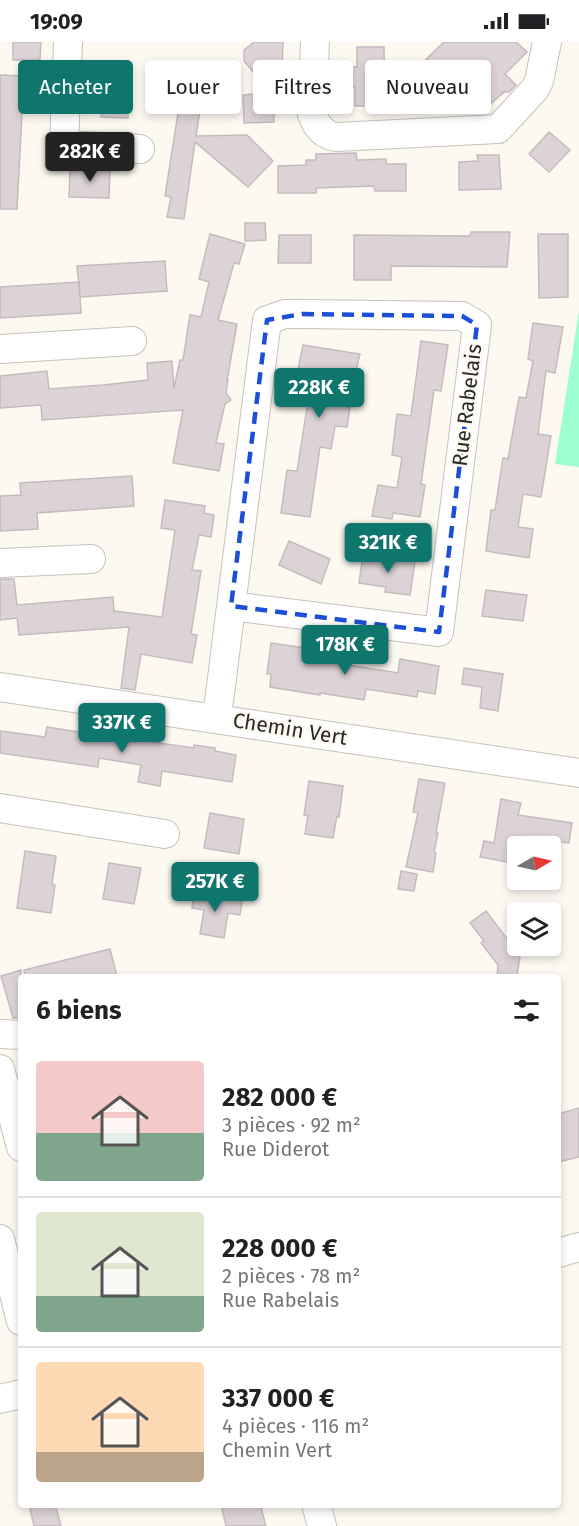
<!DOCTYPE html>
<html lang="fr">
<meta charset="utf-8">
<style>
body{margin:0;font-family:"Fira Sans",sans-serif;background:#f2f2f2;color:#202124;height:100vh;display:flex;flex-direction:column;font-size:22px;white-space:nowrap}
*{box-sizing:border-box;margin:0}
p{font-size:20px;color:#757577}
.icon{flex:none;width:33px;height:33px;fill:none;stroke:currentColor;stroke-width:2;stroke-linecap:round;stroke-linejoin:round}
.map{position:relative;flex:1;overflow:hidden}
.side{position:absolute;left:18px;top:932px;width:543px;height:534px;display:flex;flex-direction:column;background:#fff;border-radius:6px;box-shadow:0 3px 9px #0003}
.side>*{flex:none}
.top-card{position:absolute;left:18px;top:18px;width:543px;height:54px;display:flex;gap:12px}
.needle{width:39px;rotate:81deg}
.buttons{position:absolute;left:507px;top:794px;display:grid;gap:12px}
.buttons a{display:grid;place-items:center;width:54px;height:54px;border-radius:6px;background:#fff;box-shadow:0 3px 9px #0003;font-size:30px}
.price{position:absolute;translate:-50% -51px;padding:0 14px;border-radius:6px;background:#0f766e;color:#fff;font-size:20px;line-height:39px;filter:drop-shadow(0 2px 3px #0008)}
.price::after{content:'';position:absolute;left:50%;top:36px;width:18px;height:14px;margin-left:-9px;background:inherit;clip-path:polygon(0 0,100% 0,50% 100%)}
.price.selected{background:#222;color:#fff}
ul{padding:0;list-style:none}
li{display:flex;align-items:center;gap:18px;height:150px;padding:0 18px}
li+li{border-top:2px solid #e0e0e0}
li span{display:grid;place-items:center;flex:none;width:168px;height:120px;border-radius:6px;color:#555}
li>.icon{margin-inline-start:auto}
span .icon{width:72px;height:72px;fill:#fffc;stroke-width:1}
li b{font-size:26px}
h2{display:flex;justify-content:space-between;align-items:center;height:72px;padding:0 18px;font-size:26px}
.tag{padding:0 21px;border-radius:6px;background:#fff;box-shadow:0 3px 9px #0003;font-size:21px;line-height:54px}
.tag.selected{background:#0f766e;color:#fff}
.status{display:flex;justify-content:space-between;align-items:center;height:42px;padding:0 30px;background:#fff;direction:ltr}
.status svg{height:16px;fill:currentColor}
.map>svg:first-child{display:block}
</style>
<div class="status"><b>19:09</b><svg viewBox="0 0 49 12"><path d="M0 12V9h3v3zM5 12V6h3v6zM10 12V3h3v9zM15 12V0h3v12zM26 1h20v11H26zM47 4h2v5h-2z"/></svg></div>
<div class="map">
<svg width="579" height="1484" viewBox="0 0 579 1484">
<rect width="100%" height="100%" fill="#fcf9f1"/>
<!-- green -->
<path fill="#9dfecf" d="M579,269V425L555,422Z"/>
<!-- building -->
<path fill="#ddd3d6" stroke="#c4bbbe" stroke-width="1.5" d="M13,0H41L40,18H13Z
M254,0H283L281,60L274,61V80L244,81L243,53L255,52L254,31L244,19V8Z
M444,0H516L527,10L505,32L516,43L509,50H502L503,51L487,65L457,36L443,49L418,25Z
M357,5H384L385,64H355V45H352V25H357Z
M103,32L129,33L128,76L101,75Z
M0,33L24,34L17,167H0Z
M182,46L203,48L196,94L247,93L273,119L248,145L195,100L184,177L167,175L171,155L165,154Z
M549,90L570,108L549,130L529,112Z
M356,111L357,118L386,117V122H406V149H375L374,144L316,146V151H278V124L306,123V118H316V112Z
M477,113H499L501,147L459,148V120L478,119Z
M70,126L110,127L109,156L69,155Z
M245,181H265L266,198L245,199Z
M471,190H510L507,225L391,224V238H354V193L470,194Z
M210,192L245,202L239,222L234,221L218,278L237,282L227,338H228L226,351L231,358L225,362L216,401L224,402L219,429L173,421L183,368L42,378L41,363L0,366V334L47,329L49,347L103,343L148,338L147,321L172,319L174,346L180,318H183L190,273L201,275L209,240L199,237Z
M538,192H568V255L539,256Z
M279,193H311V221H278Z
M165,219L167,249L80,255L77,224Z
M79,240L81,271L0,276V245Z
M533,281L563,285L555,331L546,329L538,392L551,394L541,455L523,452L518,485L533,487L529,516L486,509L491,468H495L503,416L508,417L519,355L526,356L533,319L528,317Z
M421,299L448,303L441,349L434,348L421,442L425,443L420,475L393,471L392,477L372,474L378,443L397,446L402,415L392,413L397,372L411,374Z
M303,303L360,312L347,365H350L347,385L335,384L331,407L320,405L310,475L281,471L287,428L297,429L312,334L297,332Z
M132,434L134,464L37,471L38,487L0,489V454L21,453L20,441Z
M165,458L205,464L204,471L214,473L211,495L199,493L192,528L201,529L191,592L197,593L192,621L141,612L135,648L121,646L129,585L19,593L17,576L0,578V537H14L17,563L113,555L114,569L162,575L175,488L161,486Z
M289,499L330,517L321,542L279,523Z
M363,512L415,519L410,553L385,550L386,545L359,541Z
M486,548L527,553L523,579L482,574Z
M271,601L305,606L304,616L398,631L400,617L439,624L435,652L418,649L417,655L366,647L364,658L320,651V653L270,645L271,632H267Z
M464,626L503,632L498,669L480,666L482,645L462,642Z
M47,685L124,697L125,696L194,706V703L215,706V709L236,713L232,740L162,729L160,744L138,740L141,723L99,716L98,725L0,711V689L45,695Z
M419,737L445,741L436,791H438L434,810L436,811L433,830L406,825L418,771L413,770Z
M309,739L343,744L339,775L337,774L333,796L305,792L308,774L304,773Z
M501,757L521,761L518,773L572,781L569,801L518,794V822L480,815L484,799L494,801Z
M210,771L244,777L239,812L204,806Z
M25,809L56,814L52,842L55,843L51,871L17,866Z
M109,821L141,826L134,862L103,857Z
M401,829L417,832L414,849L398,847Z
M194,850L242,859L240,873L228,871L224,896L200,892L204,868L192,866Z
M486,869L520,914L517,934H497L498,923L481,901L484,899L470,881Z
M110,907L117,934H25L24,928Z
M21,928V976H13L1,934Z
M579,1066V1115L558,1120V1072Z
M29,1462H55L61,1484H34Z
M221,1462H260L266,1484H226Z"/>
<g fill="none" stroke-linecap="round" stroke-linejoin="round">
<!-- minor casing -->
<g stroke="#c5c2ba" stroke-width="30">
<path id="minor" d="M68,0L64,103L140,107
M315,0L312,72C316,84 323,93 336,95L498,87L535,47L539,39L547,0
M0,307L132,299
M0,521L91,517
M0,645L579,731
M216,676L220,652L267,278L285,272H302L462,274L477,283L439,590L231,564
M0,766L165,792
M0,992L21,993
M0,1027L21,1105
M0,1197L21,1279
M558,1211L579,1205
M0,1357L21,1352
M316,1462L322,1484"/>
</g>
<!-- minor -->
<use href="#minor" stroke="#fff" stroke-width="28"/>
</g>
<!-- marked area -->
<path fill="none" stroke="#1d4ed8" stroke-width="4.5" stroke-dasharray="12 8" stroke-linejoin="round" d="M302,272L462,274L477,283L439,590L231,564L267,278Z"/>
<g text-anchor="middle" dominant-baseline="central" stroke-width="4.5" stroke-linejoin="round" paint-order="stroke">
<!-- street labels -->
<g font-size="21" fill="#2a2926" stroke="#fcf9f1">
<text transform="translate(467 363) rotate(-83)">Rue Rabelais</text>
<text transform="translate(290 687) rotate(9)">Chemin Vert</text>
</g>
</g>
</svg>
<div class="buttons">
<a><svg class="needle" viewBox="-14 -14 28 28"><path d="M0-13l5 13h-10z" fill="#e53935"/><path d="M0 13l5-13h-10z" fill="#757577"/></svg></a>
<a><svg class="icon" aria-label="layers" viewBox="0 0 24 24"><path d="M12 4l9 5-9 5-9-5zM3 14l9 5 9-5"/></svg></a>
</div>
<b class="price selected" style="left:90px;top:141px">282K €</b>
<b class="price" style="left:319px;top:377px">228K €</b>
<b class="price" style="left:388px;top:532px">321K €</b>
<b class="price" style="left:345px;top:634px">178K €</b>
<b class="price" style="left:122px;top:712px">337K €</b>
<b class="price" style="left:215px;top:871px">257K €</b>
<div class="top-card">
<a class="tag selected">Acheter</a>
<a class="tag">Louer</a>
<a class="tag">Filtres</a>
<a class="tag">Nouveau</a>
</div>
<section class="side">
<h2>6 biens<svg class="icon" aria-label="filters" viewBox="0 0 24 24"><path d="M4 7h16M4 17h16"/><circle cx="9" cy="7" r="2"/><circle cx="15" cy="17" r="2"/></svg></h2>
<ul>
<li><span style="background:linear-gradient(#f6c9c9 60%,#7fa58c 0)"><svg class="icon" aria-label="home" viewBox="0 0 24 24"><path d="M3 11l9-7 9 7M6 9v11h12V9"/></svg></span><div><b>282 000 €</b><p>3 pièces · 92 m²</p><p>Rue Diderot</p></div></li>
<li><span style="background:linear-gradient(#dfe7d0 70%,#7fa58c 0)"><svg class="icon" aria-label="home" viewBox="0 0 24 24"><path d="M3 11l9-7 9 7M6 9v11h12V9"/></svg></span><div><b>228 000 €</b><p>2 pièces · 78 m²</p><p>Rue Rabelais</p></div></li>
<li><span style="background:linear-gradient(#ffd9b3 75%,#b9a48a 0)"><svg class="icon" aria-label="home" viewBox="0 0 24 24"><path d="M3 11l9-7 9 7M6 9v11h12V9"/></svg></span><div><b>337 000 €</b><p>4 pièces · 116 m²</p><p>Chemin Vert</p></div></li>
</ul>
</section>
</div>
